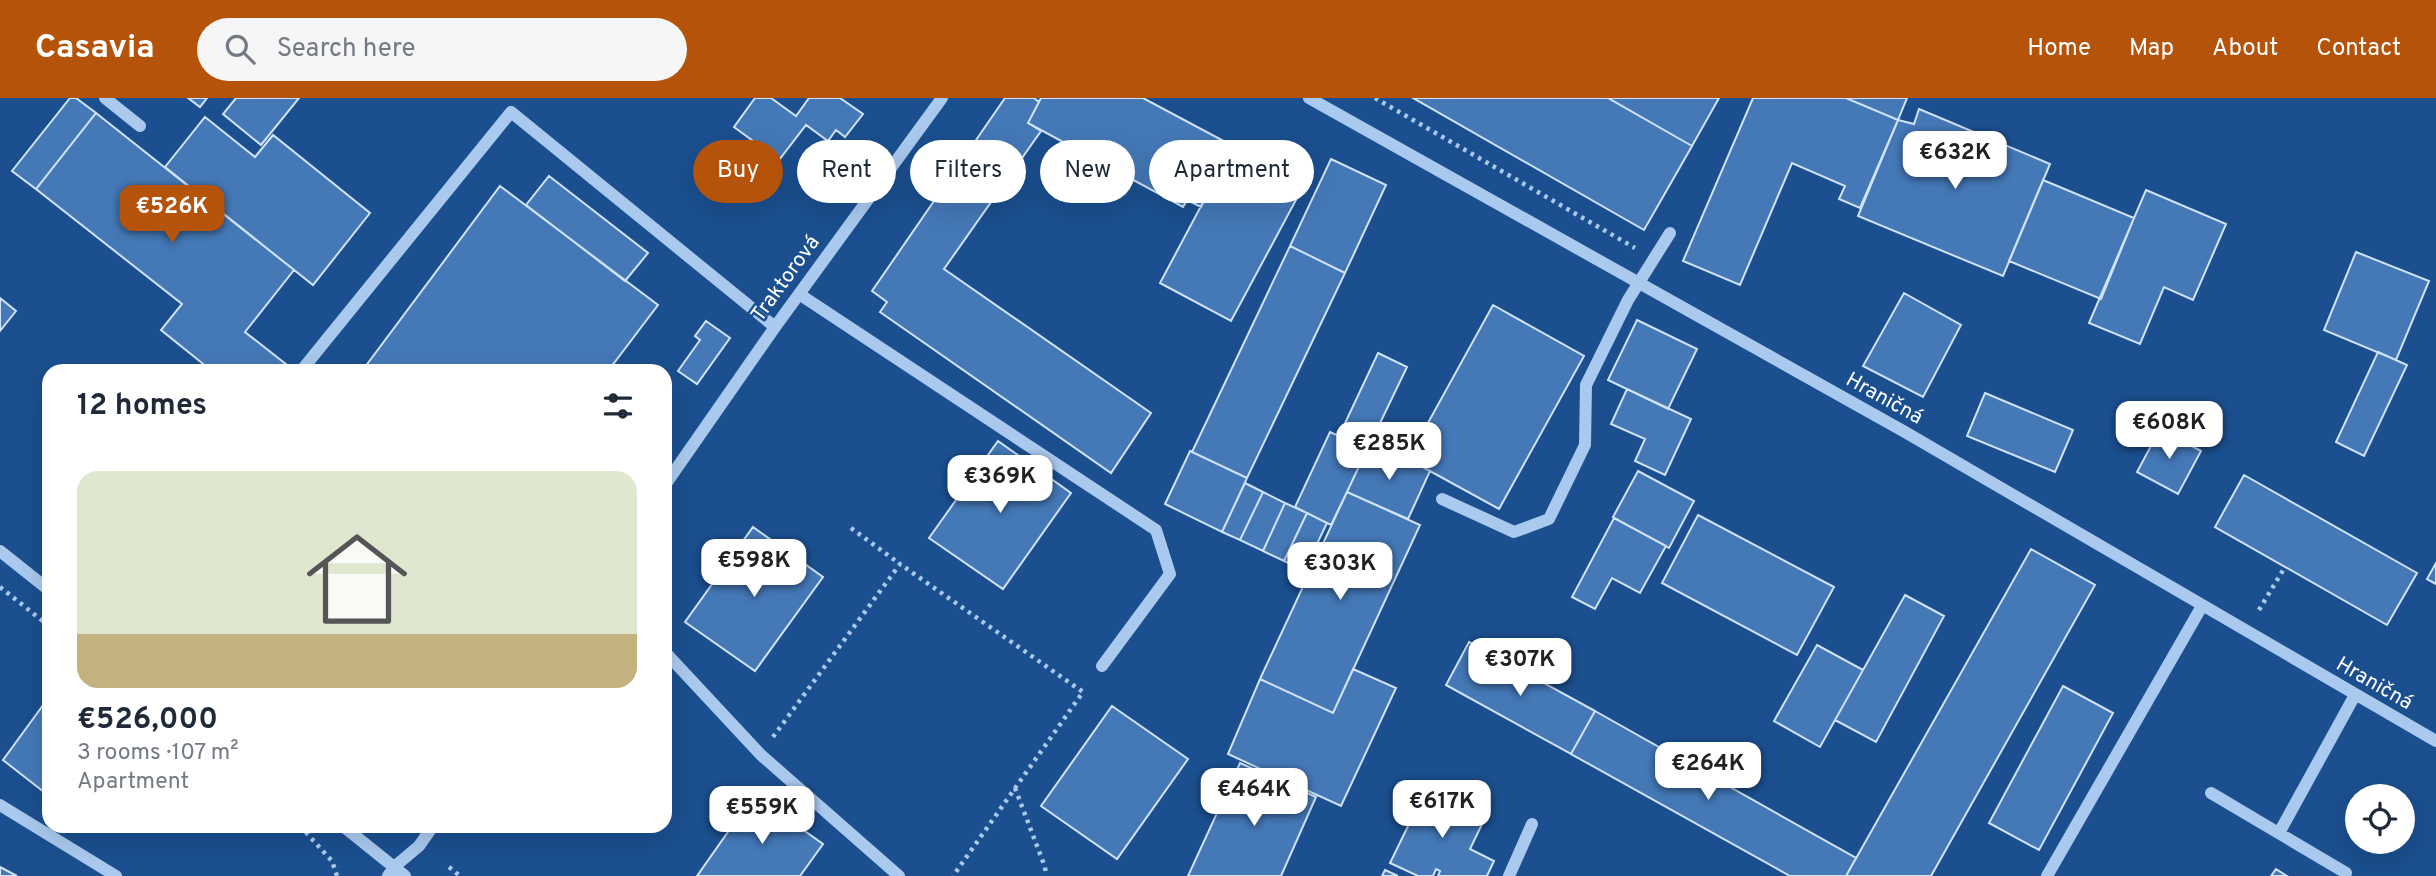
<!DOCTYPE html>
<meta charset="utf-8">
<style>
body{margin:0;font-family:Overpass,sans-serif;background:#f6f6f7;color:#1f2937;height:100vh;display:flex;flex-direction:column;font-size:26px;white-space:nowrap}
*{box-sizing:border-box;margin:0}
p{font-size:23px;color:#747a83}
.icon{flex:none;width:38px;height:38px;fill:none;stroke:currentColor;stroke-width:2;stroke-linecap:round;stroke-linejoin:round}
.map{position:relative;flex:1;overflow:hidden}
.panel{position:absolute;left:42px;top:266px;width:630px;height:469px;display:flex;flex-direction:column;background:#fff;border-radius:21px;box-shadow:0 7px 28px #0002}
.panel>*{flex:none}
.guide{position:absolute;left:693px;top:42px;width:665px;height:63px;display:flex;gap:14px}
.tools{position:absolute;left:2345px;top:686px;display:grid;gap:14px}
.tools a{display:grid;place-items:center;width:70px;height:70px;border-radius:50%;background:#fff;box-shadow:0 7px 28px #0002;font-size:35px}
.price{position:absolute;translate:-50% -60px;padding:0 16px;border-radius:14px;background:#fff;color:#222;font-size:23px;line-height:46px;filter:drop-shadow(0 2px 4px #0008)}
.price::after{content:'';position:absolute;left:50%;top:42px;width:21px;height:16px;margin-left:-10px;background:inherit;clip-path:polygon(0 0,100% 0,50% 100%)}
.price.current{background:#b45309;color:#fff}
ul{padding:0;list-style:none}
li{display:grid;align-content:center;gap:14px;height:371px;padding:0 35px}
li+li{border-top:2px solid #e0e1e3}
li span{display:grid;place-items:center;height:217px;border-radius:21px;color:#555}
li>.icon{margin-inline-start:auto}
span .icon{width:126px;height:126px;fill:#fffc;stroke-width:1}
li b{font-size:30px}
h2{display:flex;justify-content:space-between;align-items:center;height:84px;padding:0 35px;font-size:30px}
.tag{padding:0 24px;border-radius:32px;background:#fff;box-shadow:0 7px 28px #0002;font-size:24px;line-height:63px}
.tag.current{background:#b45309;color:#fff}
header{display:flex;align-items:center;gap:42px;box-sizing:border-box;height:98px;padding:0 35px;background:#b45309;color:#fff}
header strong{font-size:33px}
nav{display:flex;gap:38px;margin-inline-start:auto;font-size:24px}
.search{width:490px;height:63px;background:#f6f6f7;display:flex;align-items:center;gap:18px;box-sizing:border-box;padding:0 24px;border-radius:38px;color:#747a83;font-size:26px}
.map>svg:first-child{display:block}
</style>
<header>
<strong>Casavia</strong>
<div class="search"><svg class="icon" aria-label="search" viewBox="0 0 24 24"><circle cx="10" cy="10" r="6"/><path d="M15 15l6 6"/></svg>Search here</div>
<nav><a>Home</a><a>Map</a><a>About</a><a>Contact</a></nav>
</header>
<div class="map">
<svg width="2436" height="778" viewBox="0 0 2436 778">
<rect width="100%" height="100%" fill="#1b4f8f"/>
<!-- building -->
<path fill="#4478b7" stroke="#cfe3fa" stroke-width="2" d="M70,0H76L96,15L36,91L12,73Z
M188,0H207L200,9Z
M236,0H299L261,47L223,16Z
M755,0H771L796,18L809,0H840L863,16L845,39L836,32L828,43L806,27L779,62L734,29Z
M1005,0H1034L1039,4L1028,25L1041,33L944,171L1151,315L1111,375L880,214L887,204L872,193Z
M1041,0H1143L1233,48L1201,109L1187,102L1183,109L1028,25Z
M1413,0H1608L1692,48L1644,132Z
M1608,0H1719L1692,48Z
M1753,0H1846L1898,22L1860,110L1839,101L1845,88L1792,65L1740,187L1683,163Z
M1846,0H1907L1898,22Z
M1919,11L2050,66L2003,178L1858,118L1898,22L1914,26Z
M96,15L294,172L245,234L287,267L282,273H212L161,232L182,206L36,91Z
M205,19L255,59L273,37L370,115L313,187L165,69Z
M1233,48L1304,87L1231,223L1160,185Z
M1331,61L1386,87L1345,175L1290,148Z
M549,78L648,155L625,183L526,107Z
M2043,82L2134,120L2101,201L2009,163Z
M500,88L658,207L608,273H362Z
M2146,92L2226,126L2193,202L2164,189L2140,246L2089,225Z
M1290,148L1345,175L1247,380L1192,354Z
M2356,154L2429,183L2396,262L2324,232Z
M1904,195L1961,227L1923,299L1863,268Z
M0,200L16,213L0,233Z
M1493,207L1584,258L1499,411L1408,361Z
M1637,222L1697,251L1668,311L1608,282Z
M706,223L730,240L697,286L678,273L700,242L695,238Z
M2378,254L2407,267L2364,358L2336,344Z
M1378,255L1407,269L1331,427L1295,409L1330,334L1339,338Z
M1627,291L1691,321L1665,377L1635,363L1645,341L1611,326Z
M1985,295L2073,332L2055,374L1967,338Z
M2160,331L2201,353L2178,396L2137,374Z
M998,343L1071,395L1003,491L929,440Z
M1367,351L1408,361L1430,373L1408,421L1347,394Z
M1190,353L1247,380L1222,434L1165,406Z
M1638,373L1694,403L1669,450L1613,419Z
M2244,377L2417,475L2387,527L2215,429Z
M1245,385L1263,394L1240,442L1222,434Z
M1263,394L1285,405L1263,453L1240,442Z
M1347,394L1420,427L1333,615L1260,581Z
M1285,405L1307,415L1284,463L1263,453Z
M1307,415L1327,425L1304,473L1284,463Z
M1698,417L1834,489L1797,557L1662,485Z
M1614,420L1666,448L1640,495L1612,480L1595,511L1572,499Z
M753,429L823,479L755,573L685,524Z
M2031,451L2095,487L1931,778H1846Z
M2436,465V486L2427,481Z
M1905,497L1944,518L1876,644L1835,622Z
M1469,544L1595,613L1571,656L1446,587Z
M1817,547L1863,572L1820,649L1774,623Z
M1353,571L1396,590L1341,708L1228,656L1260,581L1333,615Z
M2063,588L2113,615L2039,752L1989,725Z
M49,599V698L3,662Z
M1112,608L1188,661L1117,761L1041,708Z
M1595,613L1856,760L1846,778H1790L1571,656Z
M1240,665L1316,699L1281,778H1188Z
M1427,689L1486,718L1470,751L1494,763L1487,778H1438L1440,773L1436,771L1433,778H1418L1390,765Z
M754,697L823,746L800,778H697Z
M0,769L17,778H0Z
M2276,771L2287,778H2271Z
M1385,772L1398,778H1382Z"/>
<g fill="none" stroke-linecap="round" stroke-linejoin="round">
<!-- path -->
<path stroke="#a9c9ee" stroke-width="4.5" stroke-dasharray="3.5 5" stroke-linecap="butt" d="M1375,0L1635,150
M198,273L203,266
M851,430L900,466
M0,489L49,528
M2259,512L2285,469
M773,639L900,466L1083,594L953,778
M1015,690L1045,769L1046,778
M300,728L332,763L337,778
M449,769L460,778"/>
<!-- minor -->
<path stroke="#a9c9ee" stroke-width="12" d="M105,0L140,28
M1309,0L1905,334L2436,643
M799,196L1156,432L1170,476L1102,568
M301,273L511,14L775,229
M665,387L775,229L942,0
M1442,401L1514,434L1549,421L1585,347L1586,287L1628,202L1670,135
M0,453L49,492
M665,554L761,657L899,778
M2211,695L2346,775
M0,707L116,778
M343,728L405,778
M2279,735L2355,597
M388,778L394,769L419,748L433,728
M1509,778L1532,726
M2047,778L2202,508"/>
</g>
<g text-anchor="middle" dominant-baseline="central" stroke-width="5" stroke-linejoin="round" paint-order="stroke">
<!-- street labels -->
<g font-size="21" fill="#fff" stroke="#1b4f8f">
<text transform="translate(786 181) rotate(-54)">Traktorová</text>
<text transform="translate(1884 301) rotate(29)">Hraničná</text>
<text transform="translate(2374 586) rotate(30)">Hraničná</text>
</g>
</g>
</svg>
<div class="tools">
<a><svg class="icon" aria-label="locate" viewBox="0 0 24 24"><circle cx="12" cy="12" r="6"/><path d="M12 2v4M12 18v4M2 12h4M18 12h4"/></svg></a>
</div>
<b class="price" style="left:1955px;top:93px">€632K</b>
<b class="price current" style="left:172px;top:147px">€526K</b>
<b class="price" style="left:2169px;top:363px">€608K</b>
<b class="price" style="left:1389px;top:384px">€285K</b>
<b class="price" style="left:1000px;top:417px">€369K</b>
<b class="price" style="left:754px;top:501px">€598K</b>
<b class="price" style="left:1340px;top:504px">€303K</b>
<b class="price" style="left:1520px;top:600px">€307K</b>
<b class="price" style="left:1708px;top:704px">€264K</b>
<b class="price" style="left:1254px;top:730px">€464K</b>
<b class="price" style="left:1442px;top:742px">€617K</b>
<b class="price" style="left:762px;top:748px">€559K</b>
<div class="guide">
<a class="tag current">Buy</a>
<a class="tag">Rent</a>
<a class="tag">Filters</a>
<a class="tag">New</a>
<a class="tag">Apartment</a>
</div>
<section class="panel">
<h2>12 homes<svg class="icon" aria-label="filters" viewBox="0 0 24 24"><path d="M4 7h16M4 17h16"/><circle cx="9" cy="7" r="2"/><circle cx="15" cy="17" r="2"/></svg></h2>
<ul>
<li><span style="background:linear-gradient(#dfe7d0 75%,#c2b280 0)"><svg class="icon" aria-label="home" viewBox="0 0 24 24"><path d="M3 11l9-7 9 7M6 9v11h12V9"/></svg></span><div><b>€526,000</b><p>3 rooms · 107 m²</p><p>Apartment</p></div></li>
</ul>
</section>
</div>
